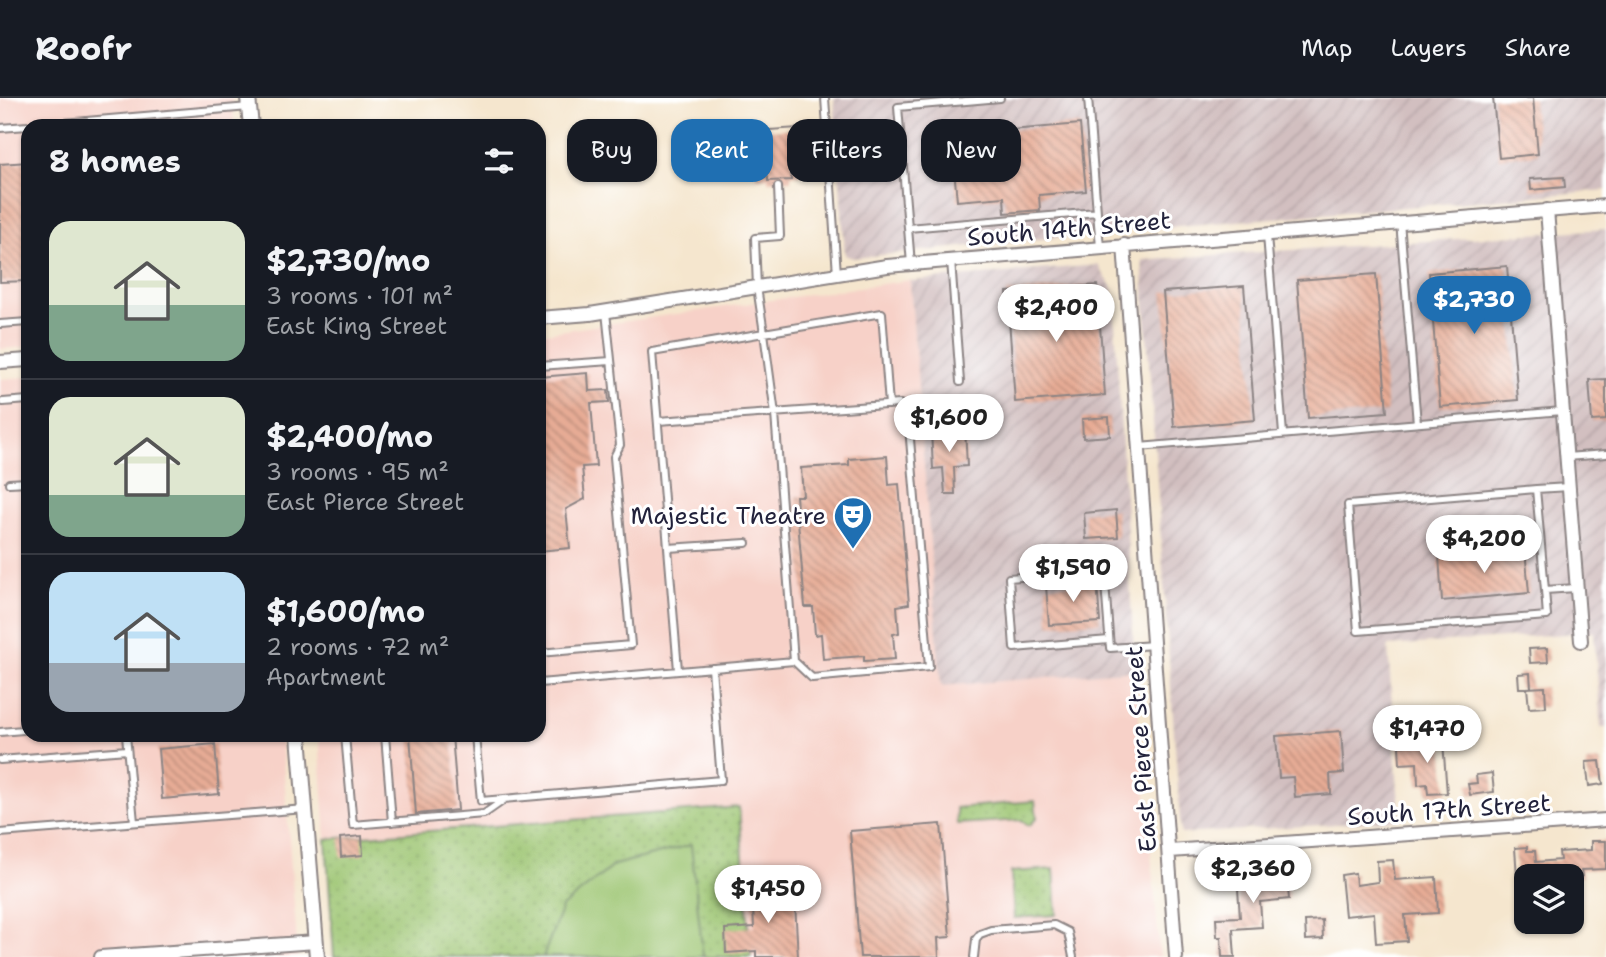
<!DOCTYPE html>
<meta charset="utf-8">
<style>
body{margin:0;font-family:"Shantell Sans",sans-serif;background:#20242c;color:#f1f3f6;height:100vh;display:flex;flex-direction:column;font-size:26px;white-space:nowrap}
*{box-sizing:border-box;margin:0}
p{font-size:23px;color:#9ea1a6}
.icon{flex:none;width:38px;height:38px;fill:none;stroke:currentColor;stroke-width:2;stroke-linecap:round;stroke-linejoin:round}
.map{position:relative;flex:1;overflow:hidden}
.side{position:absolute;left:21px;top:21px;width:525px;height:623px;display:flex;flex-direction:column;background:#171b24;border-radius:21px;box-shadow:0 2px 5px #0004}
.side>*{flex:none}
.hud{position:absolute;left:567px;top:21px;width:665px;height:63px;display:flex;gap:14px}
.buttons{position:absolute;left:1514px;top:766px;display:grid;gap:14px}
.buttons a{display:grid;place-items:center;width:70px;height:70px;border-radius:14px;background:#171b24;box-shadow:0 2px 5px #0004;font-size:35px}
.price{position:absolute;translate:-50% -60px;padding:0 16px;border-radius:24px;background:#fff;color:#222;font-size:23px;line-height:46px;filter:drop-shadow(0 2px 4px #0008)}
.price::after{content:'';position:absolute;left:50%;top:42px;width:21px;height:16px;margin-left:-10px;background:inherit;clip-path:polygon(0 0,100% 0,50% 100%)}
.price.active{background:#1f6fb2;color:#fff}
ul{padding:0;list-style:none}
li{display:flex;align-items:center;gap:21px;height:175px;padding:0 28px}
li+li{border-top:2px solid #363941}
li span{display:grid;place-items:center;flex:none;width:196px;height:140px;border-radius:21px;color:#555}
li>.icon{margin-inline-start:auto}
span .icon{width:84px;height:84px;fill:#fffc;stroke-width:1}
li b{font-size:30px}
h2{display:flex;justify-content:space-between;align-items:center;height:84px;padding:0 28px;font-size:30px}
.tag{padding:0 24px;border-radius:21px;background:#171b24;box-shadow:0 2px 5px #0004;font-size:24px;line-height:63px}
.tag.active{background:#1f6fb2;color:#fff}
header{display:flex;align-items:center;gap:42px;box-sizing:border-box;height:98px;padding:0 35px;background:#171b24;border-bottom:2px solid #363941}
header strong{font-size:33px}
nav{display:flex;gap:38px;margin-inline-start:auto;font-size:24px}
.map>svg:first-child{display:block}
</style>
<header>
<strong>Roofr</strong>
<nav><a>Map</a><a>Layers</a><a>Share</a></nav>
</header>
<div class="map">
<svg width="1606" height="859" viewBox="0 0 1606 859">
<defs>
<pattern id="industrial-furrows" width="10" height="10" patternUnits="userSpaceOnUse" patternTransform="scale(1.75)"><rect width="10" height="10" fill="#d2bfc0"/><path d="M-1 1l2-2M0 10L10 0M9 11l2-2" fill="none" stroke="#b4a4a6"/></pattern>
<pattern id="park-dots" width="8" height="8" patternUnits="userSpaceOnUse" patternTransform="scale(1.75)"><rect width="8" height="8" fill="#9bc470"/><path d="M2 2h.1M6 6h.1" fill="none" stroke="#85a862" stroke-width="1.8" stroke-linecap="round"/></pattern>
<pattern id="building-back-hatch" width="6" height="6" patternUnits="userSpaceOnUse" patternTransform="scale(1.75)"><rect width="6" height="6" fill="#e7ac95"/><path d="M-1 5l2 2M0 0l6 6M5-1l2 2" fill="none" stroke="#bb8c7b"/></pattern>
</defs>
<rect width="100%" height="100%" fill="#fff"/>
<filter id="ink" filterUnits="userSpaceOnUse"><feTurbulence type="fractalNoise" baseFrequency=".0143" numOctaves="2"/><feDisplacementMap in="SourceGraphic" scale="14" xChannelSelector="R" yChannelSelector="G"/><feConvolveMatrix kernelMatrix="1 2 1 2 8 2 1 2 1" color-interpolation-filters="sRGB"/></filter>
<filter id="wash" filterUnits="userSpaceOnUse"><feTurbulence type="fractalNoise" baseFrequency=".00686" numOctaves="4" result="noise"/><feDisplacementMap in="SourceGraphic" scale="28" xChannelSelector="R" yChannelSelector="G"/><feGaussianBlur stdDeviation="1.57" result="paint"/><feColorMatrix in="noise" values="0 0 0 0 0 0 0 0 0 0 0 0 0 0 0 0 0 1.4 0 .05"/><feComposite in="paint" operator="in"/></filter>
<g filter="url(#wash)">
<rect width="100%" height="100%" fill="#f5e6ce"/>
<!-- built -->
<path fill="#f7d1c8" d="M0,0H232L234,28H28V249L0,251Z
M910,182L941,587L1135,572L1160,859H751L739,709L326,741L319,637H539V236Z
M28,279V637H281L298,859H0V281Z"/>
<!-- industrial -->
<path fill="url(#industrial-furrows)" d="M834,0H1606V92L1119,133L853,160L845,157Z
M1606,131V630H1601L1594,534L1388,548L1400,722L1181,736L1142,162Z
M1098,167L1113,191L1135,572L941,588L910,183Z"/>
<!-- park -->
<path fill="url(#park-dots)" stroke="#5e7356" stroke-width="2" d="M1035,703L1037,720L1029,728L1022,722L957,726L956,710Z
M739,709L751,859H334L326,741Z
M1054,771L1057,817L1014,820L1011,774Z"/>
<!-- garden -->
<path fill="#9bc470" stroke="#5e7356" stroke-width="2" d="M691,747L703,859H543L562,809L614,767Z"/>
<g id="blocks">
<!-- building -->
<path fill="url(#building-back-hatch)" d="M1493,0H1533L1538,56L1499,60Z
M1080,26L1086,93L1039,97L1040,112L1005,115L1004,99L957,103L951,37Z
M798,30L801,77H791V82L768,83V79L757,80L754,33Z
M28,64V183L0,184V66Z
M1564,79L1565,89L1531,92L1530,81Z
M1507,168L1518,302L1440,309L1429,175Z
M1376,176L1387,314L1308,320L1297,182Z
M1097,187L1105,297L1015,304L1007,194Z
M1244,188L1255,322L1174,329L1163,194Z
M588,275L589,293L608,292L609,304L591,305L596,368L582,369L585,401L566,411L570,450L539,453V279Z
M1606,281V322L1592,323L1589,282Z
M1109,319L1110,338L1083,340L1082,321Z
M965,330L967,368L954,369L955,396H945L943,370L933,371L931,332Z
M887,358L889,387L899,386L909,506L897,508L899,535L893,536L895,561L864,563V558L823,561L821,536L815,537L813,509H805L796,398H803L801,370L849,367V361Z
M1116,412L1118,439L1086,441L1084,415Z
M1525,451L1529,495L1442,503L1439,458Z
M1097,484L1100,524L1049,527L1046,488Z
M1547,550L1548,564L1530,565L1529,551Z
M1530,575L1531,590H1519L1518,576Z
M1545,589L1546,609L1529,610L1527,590Z
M1341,633L1344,675L1330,676L1331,696L1295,699L1293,679L1279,680L1276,638Z
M410,637H452L458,712L416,716Z
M1443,644L1447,695L1428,696L1427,686L1418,687L1417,665L1400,666L1399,648Z
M215,646L219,696L162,701L158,651Z
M1600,663L1603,686L1589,688L1586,664Z
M1492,675L1494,694L1470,697L1468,686L1477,685L1476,677Z
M941,726L950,839L938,840L939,859H860L850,733Z
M362,738L363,757L341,759L340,740Z
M1591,743H1606V771L1581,772L1582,779H1561V775L1517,779L1515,750L1527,749V753H1535L1536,764L1560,762L1559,754L1591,752Z
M1285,761L1289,801L1260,804L1262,829L1233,831L1235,859H1222L1221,839H1217L1216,820L1240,819L1238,791L1268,789L1265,764Z
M1393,762L1395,782L1436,779L1438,815L1405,817L1407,843L1376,845L1374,815L1345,818L1341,777L1355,775L1356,787L1378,784L1377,763Z
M794,787L798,859H756V853L726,855L725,831L754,829L752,789Z
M1322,822L1323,841L1306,842L1305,823Z"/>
</g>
</g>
<g filter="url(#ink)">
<use href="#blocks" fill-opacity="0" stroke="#8c8484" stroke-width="2"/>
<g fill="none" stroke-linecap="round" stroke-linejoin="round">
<!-- service casing -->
<g stroke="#8c8484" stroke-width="10">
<path id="service" d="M825,0L837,176
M1088,0L1097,114
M28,28L249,9
M0,30L28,28
M778,89L780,138L755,140L757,189L764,235L882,215L889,307
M1400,124L1417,325
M908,130L898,9L1000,0
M1267,137L1283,336
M951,162L960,284
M911,166L908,130L1097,114L1100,149
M0,226L28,224
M539,268L611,263
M3,304L28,302
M1139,349L1562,313
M1566,359L1606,356
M9,385L28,384
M1569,389L1536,391L1545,492L1576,490
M1536,391L1348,407L1358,533L1547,518L1545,492
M668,450L746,445
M1109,542L1014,550L1009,480L1104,472L1110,550L1154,547
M539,555L631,547L614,359L620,347L606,214
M678,572L652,254L764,235L775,316L794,563
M539,585L794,563L812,580L929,569L909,329L900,306L658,323
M24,625H28
M0,634L23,632
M126,637L134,724
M345,637L353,727L484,716L504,702
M385,637L392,724
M475,637L481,703L721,682L712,570
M0,662L127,652
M0,735L305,711
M974,859L976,841L980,836L991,832L1054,827L1068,834L1073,859"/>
</g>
<!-- minor casing -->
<g stroke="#8c8484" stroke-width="16">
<path id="minor" d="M1547,112L1581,543
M1124,147L1176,859
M539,220L590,216L887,168L1606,108
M0,264L28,262
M1170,753L1606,722
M101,859L316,844"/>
</g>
<!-- tertiary casing -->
<g stroke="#8c8484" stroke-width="18">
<path id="tertiary" d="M248,0L251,28
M299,637L317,859"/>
</g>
<!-- service -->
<use href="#service" stroke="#fff" stroke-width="6"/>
<!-- minor -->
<use href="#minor" stroke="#fff" stroke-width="12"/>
<!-- tertiary -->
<use href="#tertiary" stroke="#fff" stroke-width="14"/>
</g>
</g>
<!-- icons -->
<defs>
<g id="theatre-pin" transform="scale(2.0125)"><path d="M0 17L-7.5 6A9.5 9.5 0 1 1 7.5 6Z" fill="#1f6fb2" stroke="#fff"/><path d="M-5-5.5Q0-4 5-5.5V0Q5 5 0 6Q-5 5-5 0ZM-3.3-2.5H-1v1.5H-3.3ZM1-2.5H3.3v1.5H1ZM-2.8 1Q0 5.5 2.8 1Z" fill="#fff"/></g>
</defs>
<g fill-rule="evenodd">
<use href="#theatre-pin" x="853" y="418"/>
</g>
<g text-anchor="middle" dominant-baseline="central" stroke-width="6" stroke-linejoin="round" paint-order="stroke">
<!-- street labels -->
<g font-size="24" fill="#22223b" stroke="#fff">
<text transform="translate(1069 131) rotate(-5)">South 14th Street</text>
<text transform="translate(1141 651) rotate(-94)">East Pierce Street</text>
<text transform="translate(1449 712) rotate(-4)">South 17th Street</text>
</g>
<!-- poi labels -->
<g font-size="24" fill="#22223b" stroke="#fff" text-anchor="end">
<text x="826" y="418">Majestic Theatre</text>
</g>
</g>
</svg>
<div class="buttons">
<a><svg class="icon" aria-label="layers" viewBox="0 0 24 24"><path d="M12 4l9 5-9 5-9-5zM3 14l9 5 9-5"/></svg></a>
</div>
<b class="price active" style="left:1474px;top:238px">$2,730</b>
<b class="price" style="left:1056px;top:246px">$2,400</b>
<b class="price" style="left:949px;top:356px">$1,600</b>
<b class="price" style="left:1484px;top:477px">$4,200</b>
<b class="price" style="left:1073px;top:506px">$1,590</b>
<b class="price" style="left:1427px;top:667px">$1,470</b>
<b class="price" style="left:1253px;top:807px">$2,360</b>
<b class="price" style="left:768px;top:827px">$1,450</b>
<div class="hud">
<a class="tag">Buy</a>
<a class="tag active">Rent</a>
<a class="tag">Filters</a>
<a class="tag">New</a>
</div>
<section class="side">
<h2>8 homes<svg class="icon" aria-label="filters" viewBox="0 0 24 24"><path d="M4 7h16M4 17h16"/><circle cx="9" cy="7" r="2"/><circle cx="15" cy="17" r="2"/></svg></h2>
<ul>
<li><span style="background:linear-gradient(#dfe7d0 60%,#7fa58c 0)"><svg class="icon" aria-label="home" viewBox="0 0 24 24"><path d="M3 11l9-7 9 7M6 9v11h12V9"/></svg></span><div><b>$2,730/mo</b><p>3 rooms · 101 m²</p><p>East King Street</p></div></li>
<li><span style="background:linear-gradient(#dfe7d0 70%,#7fa58c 0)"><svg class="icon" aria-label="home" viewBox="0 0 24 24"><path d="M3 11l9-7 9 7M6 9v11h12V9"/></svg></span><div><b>$2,400/mo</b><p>3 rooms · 95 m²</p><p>East Pierce Street</p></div></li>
<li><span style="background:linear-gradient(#bfe0f5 65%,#9aa5b1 0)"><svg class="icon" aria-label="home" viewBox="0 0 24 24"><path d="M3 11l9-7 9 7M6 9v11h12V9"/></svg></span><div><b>$1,600/mo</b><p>2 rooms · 72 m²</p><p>Apartment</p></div></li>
</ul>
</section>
</div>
